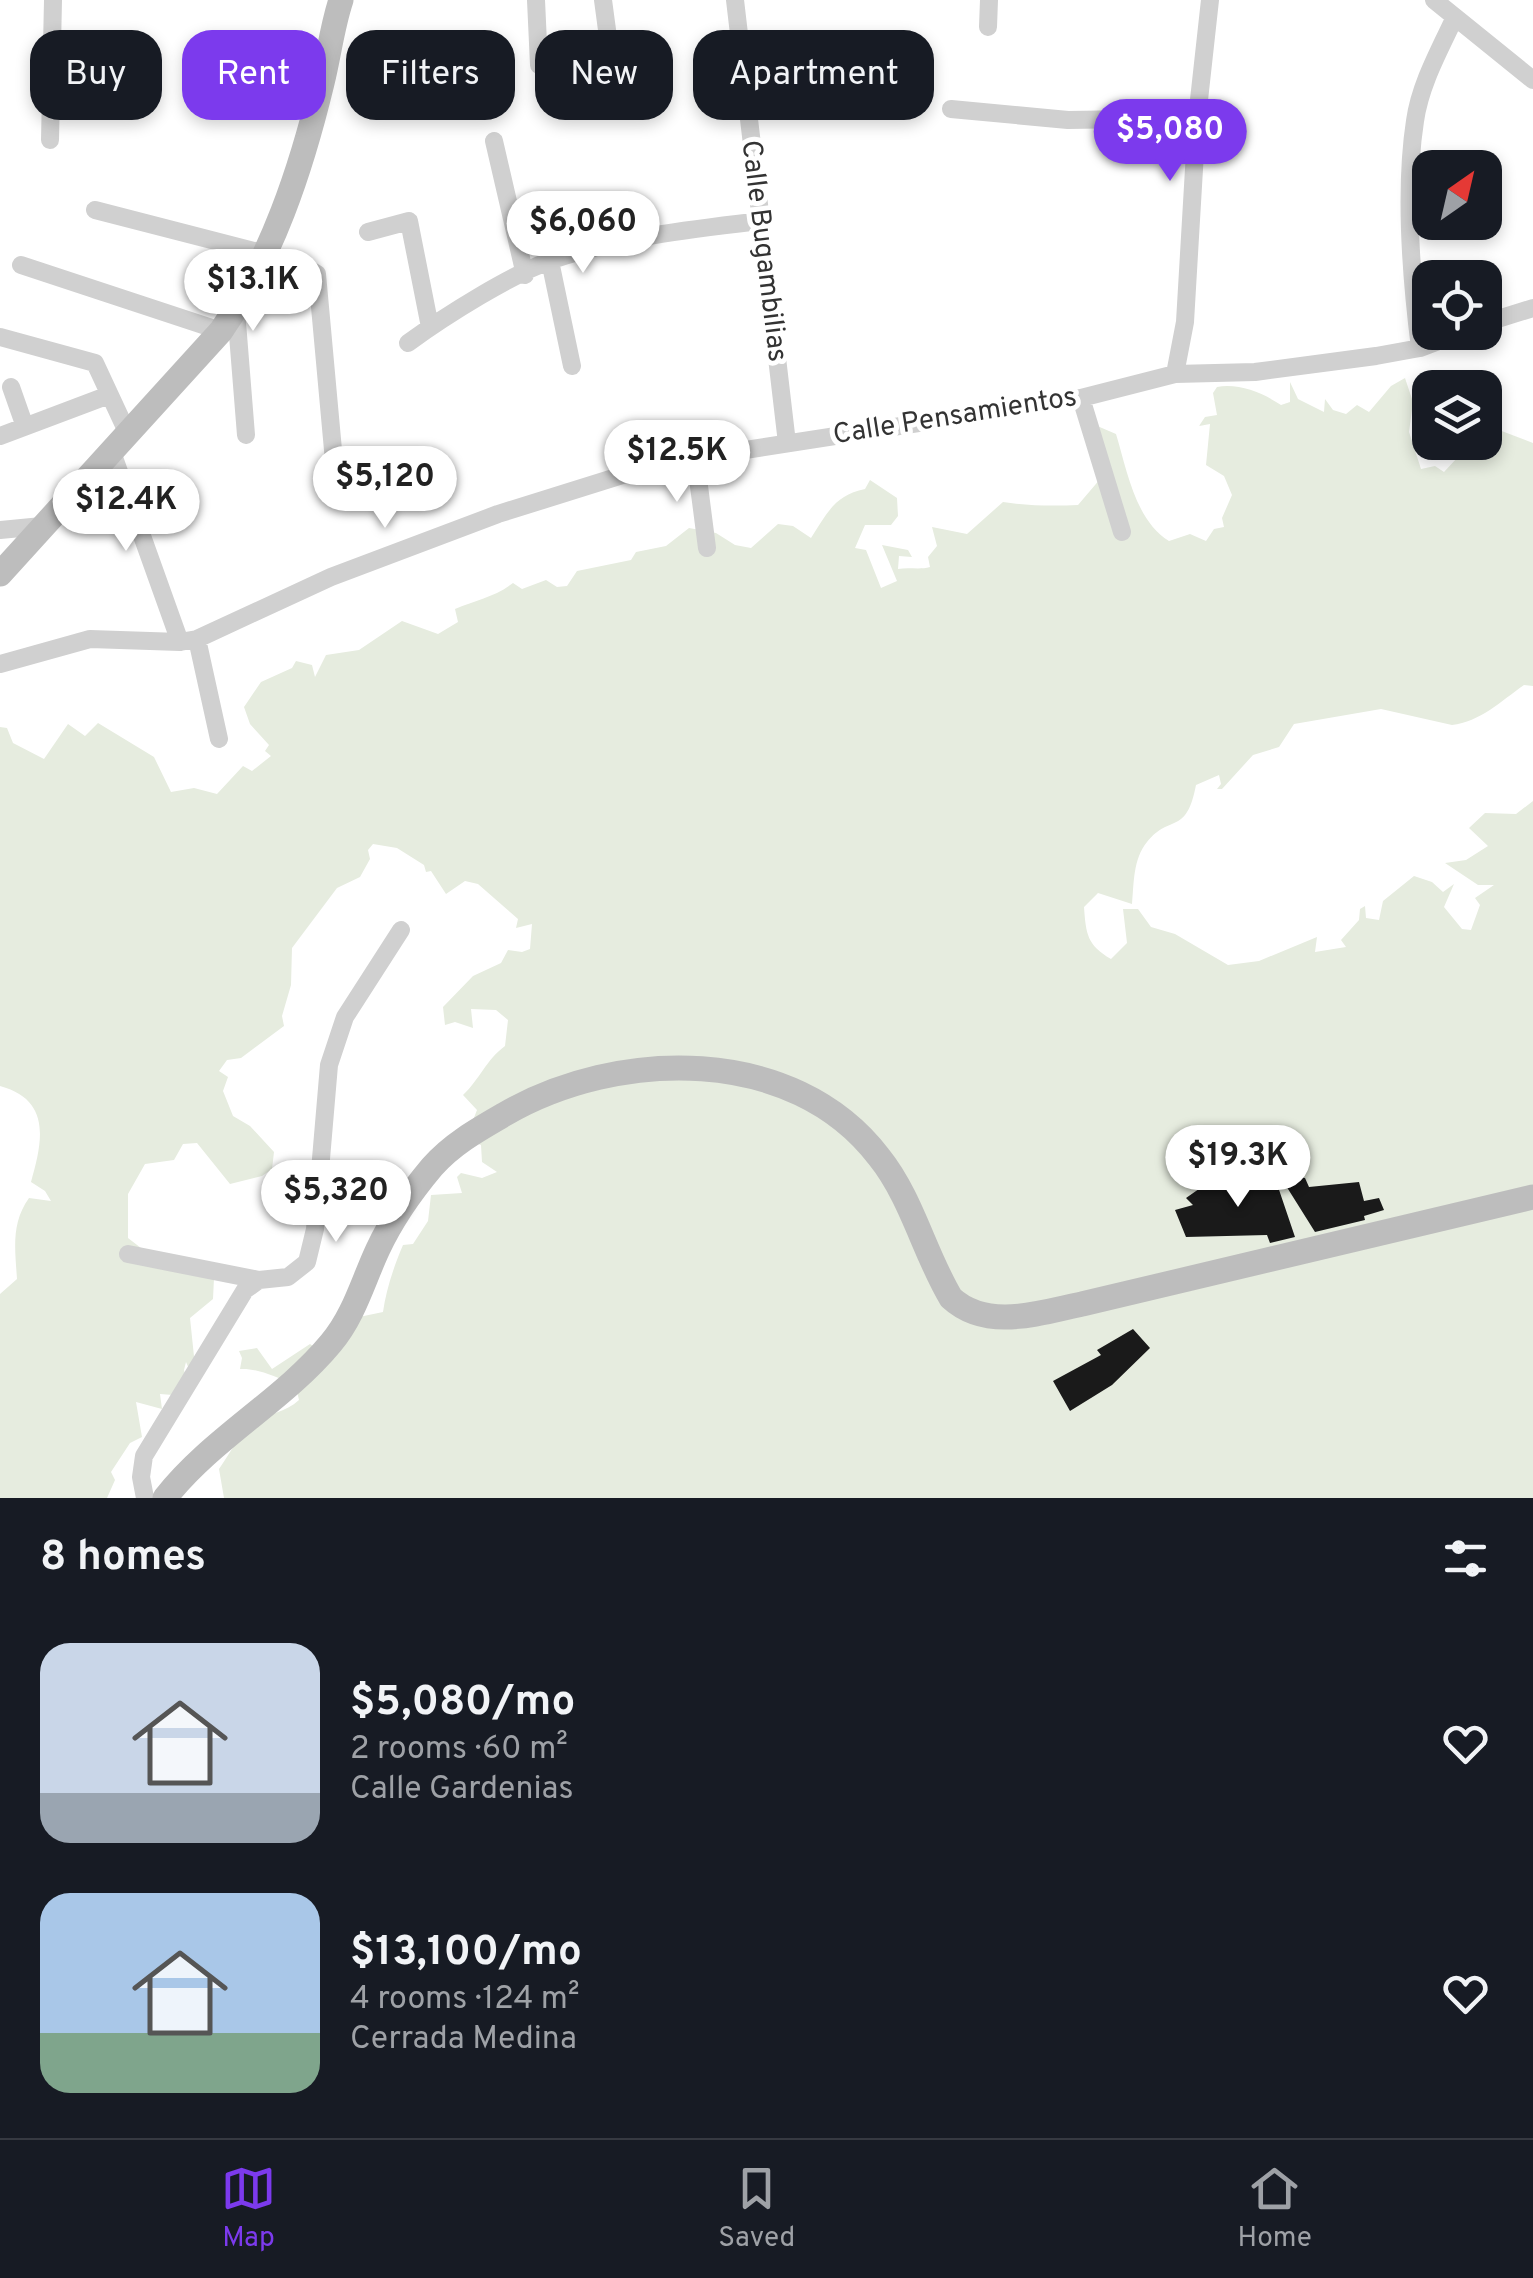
<!DOCTYPE html>
<meta charset="utf-8">
<style>
body{margin:0;font-family:Overpass,sans-serif;background:#20242c;color:#f1f3f6;height:100vh;display:flex;flex-direction:column;font-size:38px;white-space:nowrap}
*{box-sizing:border-box;margin:0}
p{font-size:32px;color:#9ea1a6}
.icon{flex:none;width:55px;height:55px;fill:none;stroke:currentColor;stroke-width:2;stroke-linecap:round;stroke-linejoin:round}
.map{position:relative;height:1498px;overflow:hidden}
.panel{display:flex;flex-direction:column;background:#171b24;flex:1}
.panel>*{flex:none}
.hud{position:absolute;left:30px;top:30px;width:1000px;height:90px;display:flex;gap:20px}
.needle{width:65px;rotate:34deg}
.buttons{position:absolute;left:1412px;top:150px;display:grid;gap:20px}
.buttons a{display:grid;place-items:center;width:90px;height:90px;border-radius:20px;background:#171b24;box-shadow:0 5px 15px #0003;font-size:50px}
.price{position:absolute;translate:-50% -85px;padding:0 22px;border-radius:35px;background:#fff;color:#222;font-size:32px;line-height:65px;filter:drop-shadow(0 2px 5px #0008)}
.price::after{content:'';position:absolute;left:50%;top:60px;width:30px;height:22px;margin-left:-15px;background:inherit;clip-path:polygon(0 0,100% 0,50% 100%)}
.price.selected{background:#7c3aed;color:#fff}
ul{padding:0;list-style:none}
li{display:flex;align-items:center;gap:30px;height:250px;padding:0 40px}
li span{display:grid;place-items:center;flex:none;width:280px;height:200px;border-radius:30px;color:#555}
li>.icon{margin-inline-start:auto}
span .icon{width:120px;height:120px;fill:#fffc;stroke-width:1}
li b{font-size:42px}
h2{display:flex;justify-content:space-between;align-items:center;height:120px;padding:0 40px;font-size:42px}
.tag{padding:0 35px;border-radius:30px;background:#171b24;box-shadow:0 5px 15px #0003;font-size:35px;line-height:90px}
.tag.selected{background:#7c3aed;color:#fff}
.dock{display:flex;justify-content:space-around;align-items:center;height:140px;border-top:2px solid #363941;background:#171b24;font-size:28px;color:#9ea1a6}
.dock a{display:grid;justify-items:center;gap:5px}
.dock .selected{color:#7c3aed}
.map>svg:first-child{display:block}
</style>
<div class="map">
<svg width="1533" height="1498" viewBox="0 0 1533 1498">
<rect width="100%" height="100%" fill="#fff"/>
<!-- green -->
<path fill="#e6ecdf" d="M1405,378L1413,402L1409,432L1421,469L1435,466L1444,472L1471,443L1485,442V416L1491,415L1499,430L1533,443V686L1524,685C1501,701 1480,722 1452,725L1381,709L1294,724L1279,747L1253,755L1222,789H1217L1221,784L1219,775L1196,785C1186,836 1171,813 1147,842C1133,859 1134,883 1132,904L1098,893L1084,907C1086,934 1087,945 1111,959L1127,943L1123,909H1138L1151,927L1175,934L1228,965L1259,961L1317,937L1315,952L1346,947L1341,940L1359,920L1360,909L1365,906L1366,918L1379,920L1383,901L1414,876L1432,882L1443,892L1454,884L1444,907L1462,929L1471,930L1480,905L1475,898L1494,885H1478L1445,863L1466,860L1488,846L1469,828L1485,813L1516,814L1533,801V1498H224L219,1469C228,1456 237,1439 249,1428C264,1413 284,1414 299,1400L295,1383C274,1378 260,1368 240,1369L242,1358L239,1351L257,1348L272,1369L310,1344L320,1351L359,1317L383,1312C386,1290 394,1266 403,1245L413,1244L428,1221L431,1195L462,1193L457,1177L461,1173L482,1178L497,1172L482,1162L481,1145L476,1143L470,1128L477,1110L463,1095C480,1079 486,1060 505,1046L508,1020L496,1010L471,1009L473,1028L455,1022L445,1025L443,1007L473,976L501,963L508,950L522,952L530,949L532,924L516,928L518,919L478,884L465,881L446,894L431,871L426,872L424,865L397,848L373,844L368,850L370,859L360,877L337,888L292,948L291,985L282,1016L284,1026L241,1058L227,1060L219,1071L228,1077L223,1091L233,1116L250,1126L274,1152L272,1169L262,1176L230,1184L197,1143L183,1144L174,1160L145,1164L128,1194V1238L163,1265L214,1278L213,1299L190,1318L195,1366L189,1369L186,1362L184,1370L187,1384L173,1395L160,1394L162,1409L136,1402L142,1437L130,1443L111,1472L115,1480L107,1498H0V1294L17,1279C15,1249 11,1223 29,1198L51,1201L45,1191L31,1182C43,1140 51,1100 0,1086V727L7,728L13,743L44,759L68,724L85,736L98,723L154,757L171,792L194,788L217,794L243,766L252,771L271,756L265,751L269,745L250,724L244,707L261,682L292,668L296,661L312,665L315,677L326,655L359,650L402,621L438,634L458,622L455,609C476,600 495,597 513,583L522,589L546,580L557,587L567,586L577,571L631,560L636,552L666,546L689,528L716,533L735,545L751,548L778,524L793,526L811,538C827,513 835,495 865,489L870,480L897,498L898,516L891,525H865L855,548L866,550L881,588L897,581L882,545L908,550L912,557L899,556L898,569C909,567 920,570 930,567L928,557L937,546L932,527L967,534L1003,502C1028,506 1054,506 1078,505L1101,478L1095,425L1116,434C1127,470 1135,520 1169,541L1190,534L1206,541L1214,529L1224,527L1222,518L1232,495L1224,476L1206,465L1210,424L1199,426L1205,417L1217,415L1213,393L1217,387C1239,383 1263,393 1281,405L1290,402V382L1298,399L1324,412L1325,399L1333,410L1346,414L1357,405L1369,412L1391,386Z"/>
<!-- building -->
<path fill="#1a1a1a" d="M1273,1172L1295,1237L1270,1243L1267,1235L1186,1237L1175,1210L1193,1205L1186,1198L1206,1184Z
M1278,1173L1305,1178L1309,1187L1359,1182L1364,1201L1379,1198L1384,1210L1364,1216L1365,1220L1315,1232Z
M1133,1329L1150,1348L1112,1385L1070,1411L1053,1381L1101,1355L1097,1350Z"/>
<g fill="none" stroke-linecap="round" stroke-linejoin="round">
<!-- minor -->
<path stroke="#d0d0d0" stroke-width="18" d="M536,0L539,65
M603,0L612,67
M735,0L787,443
M1434,0L1533,80
M988,27L989,0
M951,109L1068,120L1197,118
M50,140L53,0
M494,141L525,275
M95,210L266,254
M368,232L409,221L430,327
M550,261L572,366
M21,265L221,331
M247,295L307,268L317,274L334,461
M236,310L246,435
M1485,323L1533,308
M0,337L95,363L128,434
M408,343C445,316 513,273 555,259C621,237 692,229 760,221
M1420,348C1411,277 1404,192 1415,121C1420,85 1439,51 1454,19
M1175,374L1185,322L1197,118L1210,0
M11,387L24,424
M1081,398L1122,532
M0,436L109,395
M112,452L180,642
M695,455L707,548
M0,530L42,526
M197,639L219,739
M0,664L90,639L180,642L197,639L331,577L498,514L661,463L1081,398L1175,374L1255,372L1376,356L1420,348L1462,332
M128,1254L259,1280
M145,1498L141,1477L144,1456L245,1290L259,1280L288,1277L307,1262L315,1229L329,1065L345,1017L401,930"/>
<!-- secondary -->
<path stroke="#bdbdbd" stroke-width="25" d="M0,574L221,331C272,257 301,170 322,83C329,55 332,27 341,0
M165,1498C212,1438 283,1401 331,1343C354,1316 363,1281 378,1249C392,1219 411,1192 432,1167C452,1144 479,1129 505,1114C617,1049 793,1044 879,1157C912,1198 924,1253 951,1298C987,1331 1039,1313 1082,1304L1533,1197"/>
</g>
<g text-anchor="middle" dominant-baseline="central" stroke-width="10" stroke-linejoin="round" paint-order="stroke">
<!-- street labels -->
<g font-size="28" fill="#333" stroke="#fff">
<text transform="translate(763 251) rotate(83)">Calle Bugambilias</text>
<text transform="translate(955 417) rotate(-9)">Calle Pensamientos</text>
</g>
</g>
</svg>
<div class="buttons">
<a><svg class="needle" viewBox="-14 -14 28 28"><path d="M0-13l5 13h-10z" fill="#e53935"/><path d="M0 13l5-13h-10z" fill="#9ea1a6"/></svg></a>
<a><svg class="icon" aria-label="locate" viewBox="0 0 24 24"><circle cx="12" cy="12" r="6"/><path d="M12 2v4M12 18v4M2 12h4M18 12h4"/></svg></a>
<a><svg class="icon" aria-label="layers" viewBox="0 0 24 24"><path d="M12 4l9 5-9 5-9-5zM3 14l9 5 9-5"/></svg></a>
</div>
<b class="price selected" style="left:1170px;top:184px">$5,080</b>
<b class="price" style="left:583px;top:276px">$6,060</b>
<b class="price" style="left:253px;top:334px">$13.1K</b>
<b class="price" style="left:677px;top:505px">$12.5K</b>
<b class="price" style="left:385px;top:531px">$5,120</b>
<b class="price" style="left:126px;top:554px">$12.4K</b>
<b class="price" style="left:1238px;top:1210px">$19.3K</b>
<b class="price" style="left:336px;top:1245px">$5,320</b>
<div class="hud">
<a class="tag">Buy</a>
<a class="tag selected">Rent</a>
<a class="tag">Filters</a>
<a class="tag">New</a>
<a class="tag">Apartment</a>
</div>
</div>
<section class="panel">
<h2>8 homes<svg class="icon" aria-label="filters" viewBox="0 0 24 24"><path d="M4 7h16M4 17h16"/><circle cx="9" cy="7" r="2"/><circle cx="15" cy="17" r="2"/></svg></h2>
<ul>
<li><span style="background:linear-gradient(#c9d6e8 75%,#9aa5b1 0)"><svg class="icon" aria-label="home" viewBox="0 0 24 24"><path d="M3 11l9-7 9 7M6 9v11h12V9"/></svg></span><div><b>$5,080/mo</b><p>2 rooms · 60 m²</p><p>Calle Gardenias</p></div><svg class="icon" aria-label="heart" viewBox="0 0 24 24"><path d="M12 20l-8-8c-3-5 5-10 8-4 3-6 11-1 8 4z"/></svg></li>
<li><span style="background:linear-gradient(#a9c7e8 70%,#7fa58c 0)"><svg class="icon" aria-label="home" viewBox="0 0 24 24"><path d="M3 11l9-7 9 7M6 9v11h12V9"/></svg></span><div><b>$13,100/mo</b><p>4 rooms · 124 m²</p><p>Cerrada Medina</p></div><svg class="icon" aria-label="heart" viewBox="0 0 24 24"><path d="M12 20l-8-8c-3-5 5-10 8-4 3-6 11-1 8 4z"/></svg></li>
</ul>
</section>
<nav class="dock">
<a class="selected"><svg class="icon" aria-label="map" viewBox="0 0 24 24"><path d="M3 6l6-2 6 2 6-2v14l-6 2-6-2-6 2zM9 4v14M15 6v14"/></svg>Map</a>
<a><svg class="icon" aria-label="saved" viewBox="0 0 24 24"><path d="M7 4h10v16l-5-4-5 4z"/></svg>Saved</a>
<a><svg class="icon" aria-label="home" viewBox="0 0 24 24"><path d="M3 11l9-7 9 7M6 9v11h12V9"/></svg>Home</a>
</nav>
